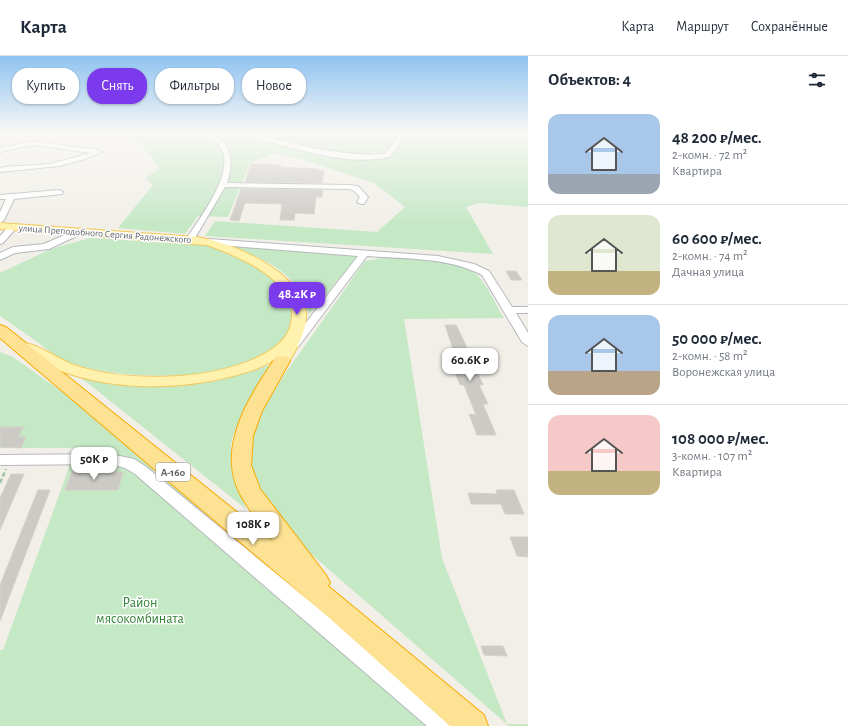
<!DOCTYPE html>
<html lang="ru">
<meta charset="utf-8">
<style>
body{margin:0;font-family:"Alegreya Sans",sans-serif;background:#f6f6f7;color:#1f2937;height:100vh;display:flex;flex-direction:column;font-size:15px;white-space:nowrap}
*{box-sizing:border-box;margin:0}
p{font-size:13px;color:#747a83}
.icon{flex:none;width:22px;height:22px;fill:none;stroke:currentColor;stroke-width:2;stroke-linecap:round;stroke-linejoin:round}
.map{position:relative;flex:1;overflow:hidden}
.panel{display:flex;flex-direction:column;background:#fff;width:320px}
.panel>*{flex:none}
.banner{position:absolute;left:12px;top:12px;width:380px;height:36px;display:flex;gap:8px}
.price{position:absolute;translate:-50% -34px;padding:0 9px;border-radius:8px;background:#fff;color:#222;font-size:13px;line-height:26px;filter:drop-shadow(0 1px 2px #0008)}
.price::after{content:'';position:absolute;left:50%;top:24px;width:12px;height:9px;margin-left:-6px;background:inherit;clip-path:polygon(0 0,100% 0,50% 100%)}
.price.current{background:#7c3aed;color:#fff}
ul{padding:0;list-style:none}
li{display:flex;align-items:center;gap:12px;height:100px;padding:0 20px}
li+li{border-top:1px solid #e0e1e3}
li span{display:grid;place-items:center;flex:none;width:112px;height:80px;border-radius:12px;color:#555}
li>.icon{margin-inline-start:auto}
span .icon{width:48px;height:48px;fill:#fffc;stroke-width:1}
li b{font-size:17px}
h2{display:flex;justify-content:space-between;align-items:center;height:48px;padding:0 20px;font-size:17px}
.tag{padding:0 14px;border-radius:16px;background:#fff;box-shadow:0 1px 3px #0004;font-size:14px;line-height:36px}
.tag.current{background:#7c3aed;color:#fff}
header{display:flex;align-items:center;gap:24px;box-sizing:border-box;height:56px;padding:0 20px;background:#fff;border-bottom:1px solid #e0e1e3}
header strong{font-size:19px}
nav{display:flex;gap:22px;margin-inline-start:auto;font-size:14px}
main{display:flex;flex:1;min-height:0}
.map>svg:first-child{display:block}
</style>
<header>
<strong>Карта</strong>
<nav><a>Карта</a><a>Маршрут</a><a>Сохранённые</a></nav>
</header>
<main>
<div class="map">
<svg width="528" height="670" viewBox="0 0 528 670">
<rect width="100%" height="100%" fill="#f1efe8"/>
<!-- green -->
<path fill="#c5e8c5" d="M124,76H528V151L479,147L466,151L493,198L205,180L215,165L377,176L405,151L374,127L301,103L276,97L250,107L228,161L198,160L185,178L118,172L153,129L146,122L160,112L132,78Z
M90,182C116,183 142,185 168,187C180,188 193,187 204,189C237,196 314,232 288,277C284,283 277,292 270,297C225,327 111,325 62,304C54,300 47,293 40,288C27,278 13,269 0,260V217L51,193Z
M233,190L358,201L309,258C305,249 302,240 297,232C283,210 256,201 233,190Z
M383,202C408,204 461,201 478,220C489,232 496,249 504,262L404,263L442,502L507,668H528V670H509L303,491L259,432L247,397L258,362L284,319L365,205Z
M0,296L13,301L90,356L445,670H0V594H3L76,392H0Z
M273,308C263,327 232,370 231,390C230,411 240,433 246,453L80,321L107,325L196,327L231,321Z"/>
<!-- building -->
<path fill="#cccac5" stroke="#d6d1c6" d="M251,108L281,109L280,111L316,113L324,115L322,127L245,126Z
M241,133L323,134L322,141H316L314,158L295,157L294,164H280L282,148L245,147L239,165L230,164Z
M506,215H516L522,224H511Z
M445,269H456L463,283L483,329H479L488,348H483L496,379H477L469,358L476,359L464,329H460L452,308H458Z
M0,371H24L18,381H26L21,392L0,391Z
M72,416H123L118,434H65Z
M11,418H24L0,474V442Z
M38,434H50L0,565V529Z
M496,434H514L524,458H505L501,448H471L468,437L497,438Z
M510,481H528V501L517,500Z
M481,590H503L507,600L484,599Z"/>
<g fill="none" stroke-linecap="round" stroke-linejoin="round">
<!-- minor casing -->
<g stroke="#b5b8bc" stroke-width="2">
<path id="minor" d="M192,76C226,76 237,96 227,127L349,129L358,130L368,141L364,148H361L357,146L360,141L353,134L349,133L225,131L192,187H186L185,185C198,164 236,117 221,92C214,80 202,82 192,76Z
M234,76H247C293,87 337,101 385,98L402,76H408L389,101C350,110 305,95 267,85C257,82 243,81 234,76Z
M32,85L99,94L102,96L85,103L59,110L0,116V112L4,111L50,108L91,97L32,89L0,96V92Z
M59,134L63,136L62,138L14,143L4,164L0,167V156L6,143H0V139Z
M13,168L17,171L3,187L0,188V180L10,169Z
M78,173L81,174V178L49,193L15,197L0,204V197L13,191L44,188Z
M210,183L438,200L474,208L489,215L512,251H528V257H516L528,277V290L522,286L482,219C448,201 405,203 367,200L298,291H290L288,289L290,287L358,200L207,188V184Z
M110,398L134,403L145,410L452,662L455,670H427L135,418L125,412L110,408L0,409V399Z"/>
</g>
<!-- major casing -->
<g stroke="#f2c960" stroke-width="2">
<path id="major" d="M0,167L197,181C234,187 299,215 306,256C308,272 296,296 287,308H277L275,303C263,312 247,316 233,320C172,336 96,335 39,305C32,301 21,297 17,290L19,287C32,284 60,304 74,309C126,327 213,325 262,299C275,292 288,283 291,267C301,226 238,200 207,189L0,173Z"/>
</g>
<!-- highway casing -->
<g stroke="#f9ab00" stroke-width="2">
<path id="highway" d="M0,269L6,271L273,485C262,470 249,455 240,438C216,390 249,341 276,301L282,300L288,301L290,305L262,355L253,380L251,409L260,433L326,519L330,527L328,530L484,659L488,670H450L326,559L0,282Z"/>
</g>
<!-- path -->
<path stroke="#9cc7a9" stroke-width="2.5" stroke-dasharray="4.5 2.5" stroke-linecap="butt" d="M0,427L6,413"/>
<!-- minor -->
<use href="#minor" fill="#fff" fill-rule="evenodd"/>
<!-- major -->
<use href="#major" fill="#fff2af" fill-rule="evenodd"/>
<!-- highway -->
<use href="#highway" fill="#fde293" fill-rule="evenodd"/>
</g>
<!-- sky -->
<linearGradient id="sky" x2="0" y2="1"><stop stop-color="#8fc3f1"/><stop offset="0.45" stop-color="#f9f8f5"/><stop offset="1" stop-color="#f9f8f5" stop-opacity="0"/></linearGradient>
<rect width="528" height="170" fill="url(#sky)"/>
<g text-anchor="middle" dominant-baseline="central" stroke-width="3" stroke-linejoin="round" paint-order="stroke">
<!-- far-street labels -->
<g font-size="10" fill="#5f6368" stroke="#fff">
<text transform="translate(105 178) rotate(4)">улица Преподобного Сергия Радонежского</text>
</g>
<!-- shield labels -->
<rect fill="#fff" stroke="#8f9295" stroke-width="1" x="156" y="407" width="34" height="18" rx="3"/>
<g font-size="11" font-weight="bold" fill="#5f6368">
<text x="173" y="416">А-160</text>
</g>
<!-- near-park labels -->
<g font-size="14" fill="#348238" stroke="#fff">
<text x="140" y="547">Район<tspan x="140" dy="16">мясокомбината</tspan></text>
</g>
</g>
</svg>
<b class="price current" style="left:297px;top:260px">48.2K ₽</b>
<b class="price" style="left:470px;top:326px">60.6K ₽</b>
<b class="price" style="left:94px;top:425px">50K ₽</b>
<b class="price" style="left:253px;top:490px">108K ₽</b>
<div class="banner">
<a class="tag">Купить</a>
<a class="tag current">Снять</a>
<a class="tag">Фильтры</a>
<a class="tag">Новое</a>
</div>
</div>
<section class="panel">
<h2>Объектов: 4<svg class="icon" aria-label="filters" viewBox="0 0 24 24"><path d="M4 7h16M4 17h16"/><circle cx="9" cy="7" r="2"/><circle cx="15" cy="17" r="2"/></svg></h2>
<ul>
<li><span style="background:linear-gradient(#a9c7e8 75%,#9aa5b1 0)"><svg class="icon" aria-label="home" viewBox="0 0 24 24"><path d="M3 11l9-7 9 7M6 9v11h12V9"/></svg></span><div><b>48 200 ₽/мес.</b><p>2-комн. · 72 m²</p><p>Квартира</p></div></li>
<li><span style="background:linear-gradient(#dfe7d0 70%,#c2b280 0)"><svg class="icon" aria-label="home" viewBox="0 0 24 24"><path d="M3 11l9-7 9 7M6 9v11h12V9"/></svg></span><div><b>60 600 ₽/мес.</b><p>2-комн. · 74 m²</p><p>Дачная улица</p></div></li>
<li><span style="background:linear-gradient(#a9c7e8 70%,#b9a48a 0)"><svg class="icon" aria-label="home" viewBox="0 0 24 24"><path d="M3 11l9-7 9 7M6 9v11h12V9"/></svg></span><div><b>50 000 ₽/мес.</b><p>2-комн. · 58 m²</p><p>Воронежская улица</p></div></li>
<li><span style="background:linear-gradient(#f6c9c9 70%,#c2b280 0)"><svg class="icon" aria-label="home" viewBox="0 0 24 24"><path d="M3 11l9-7 9 7M6 9v11h12V9"/></svg></span><div><b>108 000 ₽/мес.</b><p>3-комн. · 107 m²</p><p>Квартира</p></div></li>
</ul>
</section>
</main>
